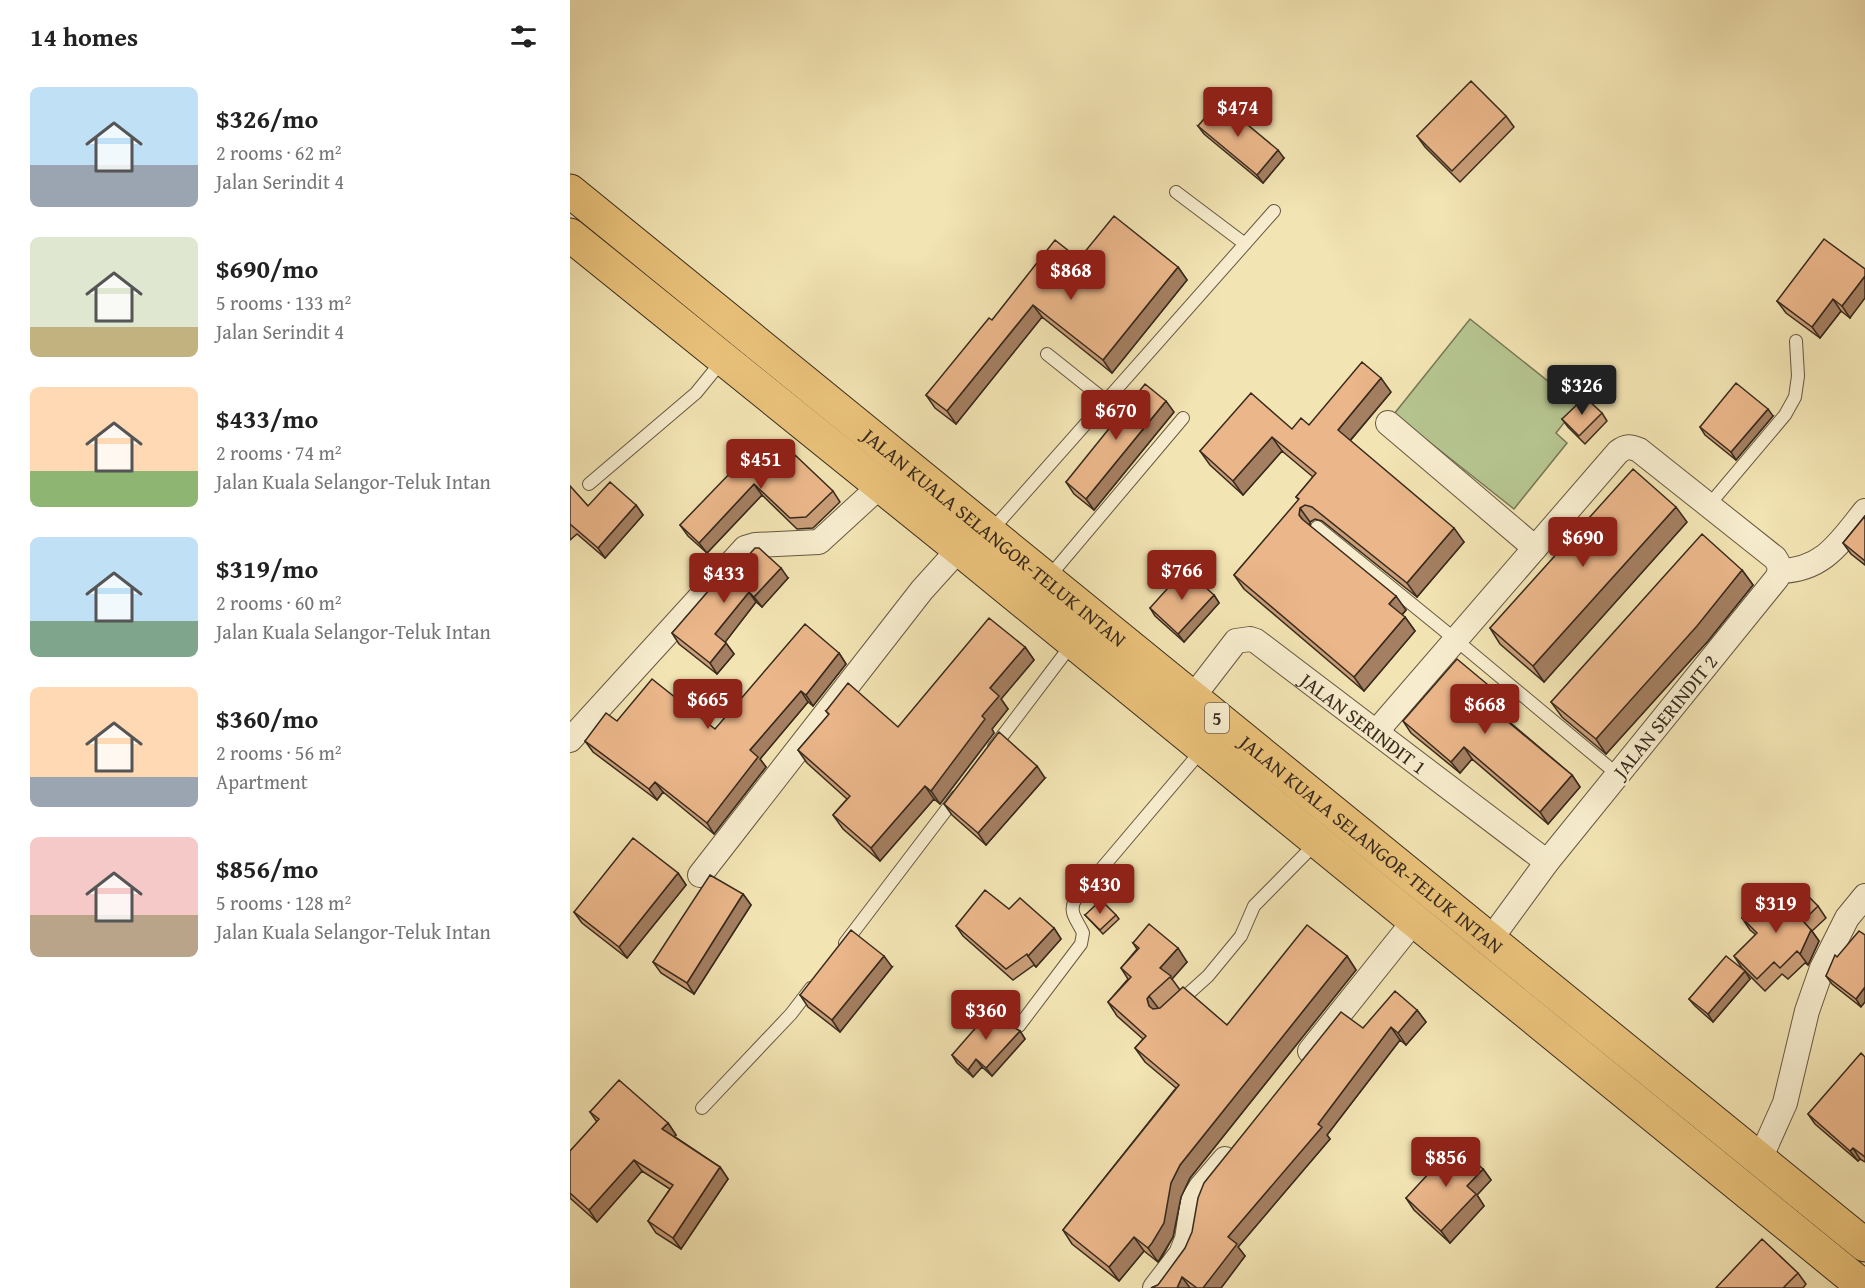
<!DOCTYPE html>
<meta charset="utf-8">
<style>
body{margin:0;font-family:"Gentium Book Plus",serif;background:#f6f6f6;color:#222;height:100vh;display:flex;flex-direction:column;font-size:22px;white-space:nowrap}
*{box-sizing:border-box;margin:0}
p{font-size:20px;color:#767676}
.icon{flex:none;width:33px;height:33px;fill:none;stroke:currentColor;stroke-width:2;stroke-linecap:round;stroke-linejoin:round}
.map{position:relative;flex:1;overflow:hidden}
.sheet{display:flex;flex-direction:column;background:#fff;width:570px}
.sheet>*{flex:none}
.price{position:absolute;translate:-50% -51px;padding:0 14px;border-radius:6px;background:#8f2418;color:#fff;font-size:20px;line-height:39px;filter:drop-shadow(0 2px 3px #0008)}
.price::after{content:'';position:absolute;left:50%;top:36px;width:18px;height:14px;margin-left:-9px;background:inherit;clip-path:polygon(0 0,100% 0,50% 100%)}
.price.selected{background:#222;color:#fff}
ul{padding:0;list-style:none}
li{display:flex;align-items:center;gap:18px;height:150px;padding:0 30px}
li span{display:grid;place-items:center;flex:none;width:168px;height:120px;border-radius:9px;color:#555}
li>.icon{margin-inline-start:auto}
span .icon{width:72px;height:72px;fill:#fffc;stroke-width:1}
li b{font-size:26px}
h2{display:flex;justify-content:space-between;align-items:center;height:72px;padding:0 30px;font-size:26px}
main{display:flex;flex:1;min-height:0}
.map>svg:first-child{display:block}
</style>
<main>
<section class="sheet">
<h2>14 homes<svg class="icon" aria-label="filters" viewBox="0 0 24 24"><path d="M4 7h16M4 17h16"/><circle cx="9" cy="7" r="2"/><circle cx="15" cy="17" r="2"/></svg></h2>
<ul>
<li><span style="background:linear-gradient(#bfe0f5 65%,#9aa5b1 0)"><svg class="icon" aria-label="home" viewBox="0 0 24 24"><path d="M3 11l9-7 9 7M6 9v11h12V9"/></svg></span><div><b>$326/mo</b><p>2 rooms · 62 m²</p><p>Jalan Serindit 4</p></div></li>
<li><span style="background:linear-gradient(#dfe7d0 75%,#c2b280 0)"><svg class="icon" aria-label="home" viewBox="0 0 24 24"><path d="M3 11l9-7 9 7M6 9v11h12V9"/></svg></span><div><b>$690/mo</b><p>5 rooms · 133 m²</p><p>Jalan Serindit 4</p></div></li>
<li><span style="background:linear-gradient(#ffd9b3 70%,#8fb573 0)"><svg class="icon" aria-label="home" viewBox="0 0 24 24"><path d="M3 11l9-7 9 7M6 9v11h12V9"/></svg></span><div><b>$433/mo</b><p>2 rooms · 74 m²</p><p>Jalan Kuala Selangor-Teluk Intan</p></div></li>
<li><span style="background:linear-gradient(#bfe0f5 70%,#7fa58c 0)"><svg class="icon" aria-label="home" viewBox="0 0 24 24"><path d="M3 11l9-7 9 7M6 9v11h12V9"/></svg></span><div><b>$319/mo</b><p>2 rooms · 60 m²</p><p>Jalan Kuala Selangor-Teluk Intan</p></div></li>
<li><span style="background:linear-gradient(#ffd9b3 75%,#9aa5b1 0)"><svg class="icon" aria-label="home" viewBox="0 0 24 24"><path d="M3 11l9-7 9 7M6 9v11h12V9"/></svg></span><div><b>$360/mo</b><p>2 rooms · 56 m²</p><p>Apartment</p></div></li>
<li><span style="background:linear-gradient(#f6c9c9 65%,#b9a48a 0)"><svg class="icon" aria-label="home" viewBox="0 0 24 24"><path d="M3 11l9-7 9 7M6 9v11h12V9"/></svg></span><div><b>$856/mo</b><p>5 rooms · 128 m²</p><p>Jalan Kuala Selangor-Teluk Intan</p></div></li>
</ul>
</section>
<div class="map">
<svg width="1295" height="1288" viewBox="0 0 1295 1288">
<rect width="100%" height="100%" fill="#f3e4b3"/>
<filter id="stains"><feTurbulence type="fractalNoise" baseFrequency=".00333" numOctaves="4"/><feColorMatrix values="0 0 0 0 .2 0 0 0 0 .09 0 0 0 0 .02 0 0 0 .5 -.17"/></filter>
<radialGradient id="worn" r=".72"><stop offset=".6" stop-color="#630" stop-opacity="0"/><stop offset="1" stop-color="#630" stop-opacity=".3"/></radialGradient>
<!-- green -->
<path fill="#b6c590" stroke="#777856" stroke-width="1.5" d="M900,319L1008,405L986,433L997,443L944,509L824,414Z"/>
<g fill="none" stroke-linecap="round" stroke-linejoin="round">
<!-- lane casing -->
<g stroke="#675842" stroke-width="14">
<path id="lane" d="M606,192L675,244
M477,354L536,401
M19,484L126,393L152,361
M1139,505L1215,415L1225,397L1228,376L1226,341
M747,527L886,640L1047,774
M420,532L704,211
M478,578L613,418
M424,747L502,644
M275,943L386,797
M608,1003L638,976L671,936L684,906L746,843
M449,1026L511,944L513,933C508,921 498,913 505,900L632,750
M132,1108L221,1014L241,988"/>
</g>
<!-- street casing -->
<g stroke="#675842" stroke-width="26">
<g id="street">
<path d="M818,423L965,548"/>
<path d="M1210,571C1254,570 1270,542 1295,511"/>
<path id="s1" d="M622,698L666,641L680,639L686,641L977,862"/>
<path d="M806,732L1048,452C1056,446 1060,446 1069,450L1205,558C1210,565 1211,570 1207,578L977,862L920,940"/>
<path d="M0,740L175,548L185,545L249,542L310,486"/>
<path d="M130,875L352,590L389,549"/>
<path d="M740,1051L844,921"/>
<path d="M1190,1159L1215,1103L1237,1011L1252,968L1277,918L1295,896"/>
<path d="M585,1288L611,1254L617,1239L623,1200L631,1187L655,1159"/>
</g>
</g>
<!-- highway casing -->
<g stroke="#382a1d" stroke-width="35">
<g id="highway">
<path id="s2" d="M0,191L1295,1245"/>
<path d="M0,235L389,549L1295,1288"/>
</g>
</g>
<!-- lane -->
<use href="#lane" stroke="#f7edce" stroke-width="12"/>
<!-- street -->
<use href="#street" stroke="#f7edce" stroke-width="24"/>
<!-- highway -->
<use href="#highway" stroke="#eac27a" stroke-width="33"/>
</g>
<!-- wall -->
<path fill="#c99d77" stroke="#382a1d" stroke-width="1.5" d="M936,116L944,127L890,182L855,147L847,136Z
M628,126L714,158L693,183L634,134Z
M509,259L608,267L617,280L542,373L472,317L386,424L365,408L356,395L422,320Z
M1295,269L1280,318L1271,311L1250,338L1216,313L1207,301Z
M821,392L780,441L894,542L847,597L752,521L745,519L740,522V526L836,610L832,615L835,617L845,631L794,691L674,589L664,575L729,500L726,497L743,477L712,451L673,495L640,465L630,451L739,425Z
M604,412L524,510L504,494L496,482Z
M1032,413L1037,421L1015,444L998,427L992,419Z
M1203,416L1166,460L1135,435L1130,427Z
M216,464L263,491L270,502L243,528L227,529L192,495L137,553L118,536L110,525Z
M0,486L18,506L66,505L73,515L35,558L7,534L0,540Z
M1295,516V565L1281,554L1273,543Z
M1117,522L974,682L930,644L920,628Z
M1172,570L1183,585L1138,641L1036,754L992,717L981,702Z
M158,578H218L192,607L186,602L155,642L164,654L147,674L109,644L102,633Z
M644,595L649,603L614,642L585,616L580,608Z
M455,647L464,660L431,699L438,709L422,729L424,733L370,804L364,799L310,861L273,829L263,815L277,799L237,763L228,750L259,715L256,711L328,727Z
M269,653L276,664L243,706L238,702L190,759L196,767L144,834L93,792L87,800L23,752L15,741L47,721L145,729Z
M935,699L943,711L936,719L1002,775L1010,787L978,824L902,759L890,773L841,733L833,721Z
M475,778L416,845L382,815L374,804Z
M108,873L116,885L57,958L12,923L4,912Z
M173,894L181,905L124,994L91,973L83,962Z
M1248,906L1256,918L1242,931L1249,941L1238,965L1235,963L1218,979L1212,974L1195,991L1172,968L1164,956L1186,935L1180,930L1172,918L1203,915Z
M439,909L484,928L491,939L466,967L464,965L443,980L393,936L386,926Z
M515,915H546L549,919L533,934Z
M563,943L617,962L602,979L610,990L657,1025L777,956L786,970L620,1178L611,1197L603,1237L592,1257L588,1262L574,1251L549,1281L502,1244L493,1230L606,1088L575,1062L565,1048L573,1039L547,1016L538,1002L558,979L551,968L567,949Z
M1267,957L1291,1007L1262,984L1256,976Z
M322,967L270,1032L238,1007L230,995Z
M1180,979L1143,1022L1125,1006L1119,999Z
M847,1010L856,1022L836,1045L830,1040L757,1135L760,1139L668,1247L675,1256L651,1288H581L588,1285L793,1028Z
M436,1019L440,1026L450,1031L455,1039L422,1076L412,1067L403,1077L387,1063L382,1055Z
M1295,1057V1162L1290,1159L1288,1161L1245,1124L1238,1114Z
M20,1112L98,1123L106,1135L104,1136L150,1167L158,1179L111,1249L86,1233L78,1221L100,1189L72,1171L27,1222L0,1198V1151L27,1122Z
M913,1169L921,1180L907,1195L914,1206L880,1243L844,1210L836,1198Z
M1228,1273L1236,1284L1233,1288H1146Z"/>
<!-- shaded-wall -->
<path fill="#a47f61" stroke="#382a1d" stroke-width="1.5" d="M708,150L714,158L693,183L687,175Z
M608,267L617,280L542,373L533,360Z
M1295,276V298L1280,318L1272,306Z
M1263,299L1271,311L1250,338L1242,327Z
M463,305L472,317L386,424L377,411Z
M811,378L821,392L777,444L768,430Z
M596,401L604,412L524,510L516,499Z
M1198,409L1203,416L1166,460L1161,452Z
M702,437L712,451L673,495L663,481Z
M184,484L192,495L137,553L129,543Z
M66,505L73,515L35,558L28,548Z
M1106,507L1117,522L974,682L963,666Z
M730,508L740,522L739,529L729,515Z
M884,528L894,542L847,597L837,583Z
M211,568L218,578L192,607L184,597Z
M1172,570L1183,585L1138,641L1036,754L1026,739Z
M179,592L186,602L153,645L145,634Z
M644,595L649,603L614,642L608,634Z
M826,596L836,610L829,618L819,604Z
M835,617L845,631L794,691L784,677Z
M156,643L164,654L147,674L140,663Z
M455,647L464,660L431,699L438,709L422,729L424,733L370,804L361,791L412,716L420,688Z
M269,653L276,664L243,706L236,695Z
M231,691L238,702L190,759L196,767L144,834L137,823L180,750Z
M935,699L943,711L933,722L925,711Z
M894,747L902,759L890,773L881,762Z
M467,766L475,778L416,845L408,833Z
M1002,775L1010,787L978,824L970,812Z
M85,782L93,792L87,800L79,789Z
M355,786L364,799L310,861L301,848Z
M108,873L116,885L57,958L49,947Z
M173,894L181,905L124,994L117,983Z
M484,928L491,939L466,967L458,956Z
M1241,930L1249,941L1238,965L1230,954Z
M608,948L617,962L602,979L590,968Z
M314,956L322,967L270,1032L262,1020Z
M777,956L786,970L620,1178L611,1197L603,1237L588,1262L578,1248L601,1183L610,1165Z
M1175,971L1180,979L1143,1022L1138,1014Z
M1295,987V1002L1291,1007L1286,999Z
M579,996L589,1009V1020L579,1006L577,999Z
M847,1010L856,1022L836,1045L828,1033Z
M821,1027L830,1040L757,1135L760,1139L668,1247L675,1256L651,1288H633L658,1237L748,1124Z
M450,1031L455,1039L422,1076L416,1068Z
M406,1059L412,1067L403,1077L398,1070Z
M98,1123L106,1135L100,1140L92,1129Z
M1283,1148L1290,1159L1288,1161L1280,1151Z
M64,1160L72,1171L27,1222L19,1210Z
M150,1167L158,1179L111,1249L103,1238Z
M913,1169L921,1180L907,1195L914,1206L880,1243L871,1231L897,1186Z
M564,1237L574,1251L549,1281L539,1267Z
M612,1277L620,1288H607Z"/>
<!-- building -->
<path fill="#eab68a" stroke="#382a1d" stroke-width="1.5" d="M901,81L936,116L882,171L847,136Z
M649,101L708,150L687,175L628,126Z
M544,216L608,267L533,360L463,305L377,411L356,395L419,318L422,320L485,240L509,259Z
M1254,239L1295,269V276L1272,306L1263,299L1242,327L1207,301Z
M792,362L811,378L768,430L884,528L837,583L742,507L735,505L730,508L729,515L732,519L826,596L819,604L835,617L784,677L664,575L729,499L726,497L746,473L702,437L663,481L630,451L681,393L722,429L731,418L739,425Z
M1166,383L1198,409L1161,452L1130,427Z
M575,384L596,401L516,499L496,482Z
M1015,397L1032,413L1009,436L992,419Z
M191,441L216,464L225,455L263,491L236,517L220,518L184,484L129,543L110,525Z
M1063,469L1106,507L963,666L920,628Z
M40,482L66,505L28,548L0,524V486L18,506Z
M1295,516V561L1273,543Z
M1132,534L1172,570L1127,626L1026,739L981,702Z
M185,548H189L211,568L184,597L179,592L145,634L156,643L140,663L102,633L153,574L158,578Z
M615,569L644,595L608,634L580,608Z
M419,618L455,647L420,688L429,696L412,716L415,719L361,791L355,786L301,848L263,815L280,796L228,750L259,714L256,711L278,683L328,727Z
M235,624L269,653L236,695L231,691L180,750L188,757L137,823L85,782L79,789L15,741L36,713L47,721L82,679L145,729Z
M887,659L935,699L925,711L1002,775L970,812L894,747L881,762L833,721Z
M429,732L467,766L408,833L374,804Z
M63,838L108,873L49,947L4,912Z
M140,875L173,894L117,983L83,962Z
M1230,888L1248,906L1233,921L1241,930L1230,954L1227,951L1210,968L1204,962L1187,979L1164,956L1187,933L1172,918L1189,901L1203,915Z
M415,890L439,909L450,898L484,928L458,956L457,954L436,969L386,926Z
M531,900L546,915L530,930L515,915Z
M579,924L608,948L590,968L601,976L579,996L577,999L579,1006L583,1009L590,1008L613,987L657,1025L737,925L777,956L610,1165L601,1183L594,1223L582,1243L578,1248L564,1237L539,1267L493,1230L609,1085L565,1048L576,1036L538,1002L561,977L551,968L569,948L563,943Z
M281,930L314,956L262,1020L230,995Z
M1289,931L1295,935V987L1286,999L1256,976L1265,955L1267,957Z
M1156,956L1175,971L1138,1014L1119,999Z
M825,991L847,1010L828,1033L821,1027L748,1124L752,1127L658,1237L667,1244L633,1288H627L612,1277L607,1288H581L588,1285L615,1248L622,1232L628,1198L634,1183L771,1012L793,1028Z
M423,1008L436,1019L438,1024L450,1031L416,1068L406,1059L398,1070L382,1055Z
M1291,1053L1295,1057V1157L1283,1148L1280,1151L1238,1114Z
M49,1080L98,1123L92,1129L150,1167L103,1238L78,1221L103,1185L64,1160L19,1210L0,1193V1151L29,1119L20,1112Z
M886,1144L913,1169L897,1186L906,1194L871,1231L836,1198Z
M1192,1239L1228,1273L1214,1287L1216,1288H1146Z"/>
<g text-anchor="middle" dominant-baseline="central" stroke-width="5" stroke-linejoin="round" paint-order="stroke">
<!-- shield labels -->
<rect fill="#f7edce" stroke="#716452" stroke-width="1.5" x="635" y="703" width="24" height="30" rx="4.5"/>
<g font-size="18" font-weight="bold" fill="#382a1d">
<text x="647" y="718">5</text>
</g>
<!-- street labels -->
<g font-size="20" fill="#382a1d" stroke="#f7edce">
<text stroke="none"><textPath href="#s2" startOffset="548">JALAN KUALA SELANGOR-TELUK INTAN</textPath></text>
<text transform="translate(1095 716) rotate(-51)">JALAN SERINDIT 2</text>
<text stroke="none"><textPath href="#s1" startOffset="228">JALAN SERINDIT 1</textPath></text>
<text stroke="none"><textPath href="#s2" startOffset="1034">JALAN KUALA SELANGOR-TELUK INTAN</textPath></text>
</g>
</g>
<rect width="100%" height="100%" filter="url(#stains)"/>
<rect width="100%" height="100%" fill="url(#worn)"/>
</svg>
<b class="price" style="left:668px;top:138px">$474</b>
<b class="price" style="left:501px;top:301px">$868</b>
<b class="price selected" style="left:1012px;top:416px">$326</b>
<b class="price" style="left:546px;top:441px">$670</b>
<b class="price" style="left:191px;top:490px">$451</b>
<b class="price" style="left:1013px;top:568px">$690</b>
<b class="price" style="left:612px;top:601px">$766</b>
<b class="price" style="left:154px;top:604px">$433</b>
<b class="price" style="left:138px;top:730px">$665</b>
<b class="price" style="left:915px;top:735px">$668</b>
<b class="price" style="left:530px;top:915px">$430</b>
<b class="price" style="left:1206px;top:934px">$319</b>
<b class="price" style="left:416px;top:1041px">$360</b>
<b class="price" style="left:876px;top:1188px">$856</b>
</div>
</main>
